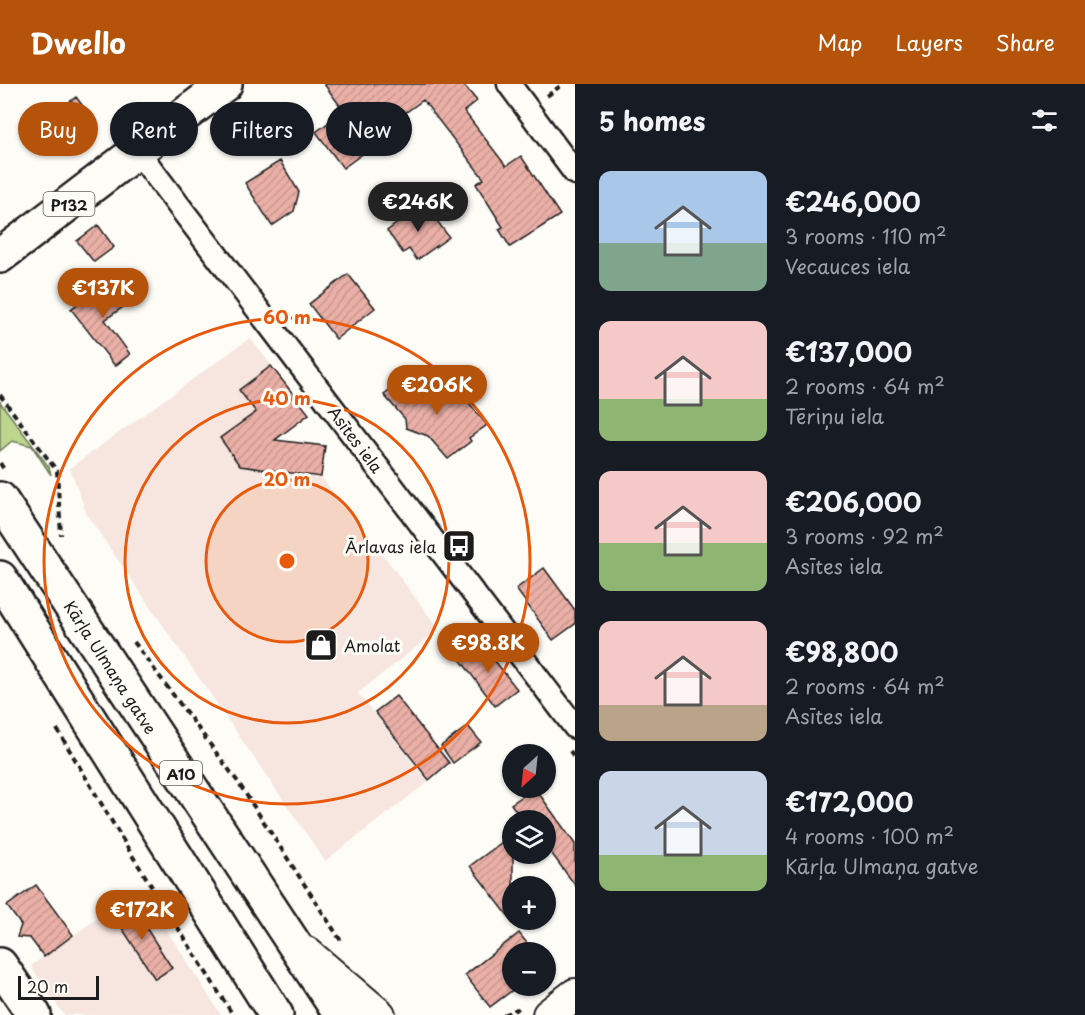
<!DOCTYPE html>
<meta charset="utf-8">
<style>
body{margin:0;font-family:"Playpen Sans",sans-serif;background:#20242c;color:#f1f3f6;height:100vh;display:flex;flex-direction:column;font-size:22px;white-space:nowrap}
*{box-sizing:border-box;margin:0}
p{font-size:20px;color:#9ea1a6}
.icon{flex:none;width:33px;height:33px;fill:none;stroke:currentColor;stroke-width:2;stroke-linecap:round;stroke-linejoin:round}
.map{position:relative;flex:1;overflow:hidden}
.panel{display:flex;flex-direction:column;background:#171b24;width:510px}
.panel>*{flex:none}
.top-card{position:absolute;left:18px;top:18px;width:466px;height:54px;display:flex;gap:12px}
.needle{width:39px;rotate:207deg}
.fabs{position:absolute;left:502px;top:660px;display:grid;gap:12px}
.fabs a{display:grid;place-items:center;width:54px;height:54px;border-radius:50%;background:#171b24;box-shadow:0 2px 4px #0004;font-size:30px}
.scale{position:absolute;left:18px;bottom:15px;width:81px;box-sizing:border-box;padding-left:6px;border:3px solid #1c1c1c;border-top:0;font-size:16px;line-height:21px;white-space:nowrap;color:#1c1c1c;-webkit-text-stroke:4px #fdfcf7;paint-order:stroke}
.price{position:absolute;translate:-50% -51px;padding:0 14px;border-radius:21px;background:#b45309;color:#fff;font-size:20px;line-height:39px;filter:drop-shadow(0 2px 3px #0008)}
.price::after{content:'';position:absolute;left:50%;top:36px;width:18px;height:14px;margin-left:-9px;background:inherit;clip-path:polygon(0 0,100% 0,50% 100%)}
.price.active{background:#222;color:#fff}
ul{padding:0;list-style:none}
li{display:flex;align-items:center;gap:18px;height:150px;padding:0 24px}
li span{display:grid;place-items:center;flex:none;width:168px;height:120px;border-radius:12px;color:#555}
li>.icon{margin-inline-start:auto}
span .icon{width:72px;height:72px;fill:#fffc;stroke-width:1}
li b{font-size:26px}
h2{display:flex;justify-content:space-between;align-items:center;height:72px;padding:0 24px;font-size:26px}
.chip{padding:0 21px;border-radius:27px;background:#171b24;box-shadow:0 2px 4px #0004;font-size:21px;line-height:54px}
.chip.active{background:#b45309;color:#fff}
header{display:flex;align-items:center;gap:36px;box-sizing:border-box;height:84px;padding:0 30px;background:#b45309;color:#fff}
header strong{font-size:28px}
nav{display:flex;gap:33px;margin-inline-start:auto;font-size:21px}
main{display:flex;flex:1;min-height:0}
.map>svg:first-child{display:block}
</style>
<header>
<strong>Dwello</strong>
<nav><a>Map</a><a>Layers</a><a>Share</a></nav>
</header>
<main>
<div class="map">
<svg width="575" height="931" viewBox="0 0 575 931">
<defs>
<pattern id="building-hatch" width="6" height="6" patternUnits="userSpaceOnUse" patternTransform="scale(1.5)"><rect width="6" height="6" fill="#eab0a7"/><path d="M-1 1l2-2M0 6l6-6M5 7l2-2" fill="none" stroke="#c8978f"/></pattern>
</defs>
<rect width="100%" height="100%" fill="#fdfcf7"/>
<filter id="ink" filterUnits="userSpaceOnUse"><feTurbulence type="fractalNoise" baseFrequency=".0167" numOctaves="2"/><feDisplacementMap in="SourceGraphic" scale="12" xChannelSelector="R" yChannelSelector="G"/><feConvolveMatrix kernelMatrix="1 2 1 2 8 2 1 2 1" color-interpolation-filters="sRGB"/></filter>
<g filter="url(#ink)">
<!-- built -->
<path fill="#f7e5df" d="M250,254L309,330L276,356L325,362L321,393L367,450L439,545L358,609L428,698L325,777L87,431L70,384Z
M138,805L177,862L221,931H64L33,886L31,882Z"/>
<!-- green -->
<path fill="#bcd68e" stroke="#6c7955" stroke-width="1.5" d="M0,318L49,383L51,391L32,362L12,357L0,367Z"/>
<!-- building -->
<path fill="url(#building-hatch)" stroke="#1c1c1c" stroke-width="1.5" d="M324,0H463L477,17L464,27L506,82L521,72L560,131L510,163L499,145L503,143L476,100L484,95L423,16L371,54L376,60L343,84L316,48L344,27Z
M76,13L97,41L64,65L44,37Z
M280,77L299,108L294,127L272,142L245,99Z
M424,119L449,153L417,176L409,165L403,169L387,147Z
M98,141L114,163L94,178L77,157Z
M348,190L375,224L336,255L309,220Z
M107,198L122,204L126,213L123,223L105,236L130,270L115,282L71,225Z
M271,282L309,330L275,356L325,362L321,393L240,382L220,354L256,328L239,306Z
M409,292L428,317L443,305L467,309L466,315L487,341L469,354L471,357L448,375L428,352L406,344L405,335L384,311Z
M544,484L575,526V540L553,556L516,505Z
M480,558L517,605L495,622L459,574Z
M396,612L449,679L429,696L375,628Z
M468,642L481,658L453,679L441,662Z
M535,704L575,760V801L546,762V736H522L511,720Z
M513,750V838L470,782Z
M36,801L73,851L44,873L30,854L17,853L21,841L7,822Z
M130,819L172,884L155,895L113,830Z
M519,849L534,868H513V902H518L490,923L465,891Z"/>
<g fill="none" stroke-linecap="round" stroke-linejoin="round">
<!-- minor casing -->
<g stroke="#1c1c1c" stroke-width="27">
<path id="minor" d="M509,0L575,89
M138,68L575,643"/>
</g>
<!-- secondary casing -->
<g stroke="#1c1c1c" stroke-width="36">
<path id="secondary" d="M306,869L379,931
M549,931L575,911"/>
</g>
<!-- primary casing -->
<g stroke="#1c1c1c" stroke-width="38">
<path id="primary" d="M0,172L225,0
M0,881L34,931"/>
</g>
<!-- trunk casing -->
<g stroke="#1c1c1c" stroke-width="38">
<path id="trunk" d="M0,415L341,931
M0,494L276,931"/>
</g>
<!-- path -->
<path stroke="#1c1c1c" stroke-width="4" stroke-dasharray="6 4.5" stroke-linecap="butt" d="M547,12L563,0
M0,311L57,387L61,451
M0,379L5,387
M134,558L238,698L343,860
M57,645L130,768L233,931
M570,667L575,674
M504,931L517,925L521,930"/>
<!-- minor -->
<use href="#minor" stroke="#fdfcf7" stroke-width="22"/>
<!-- secondary -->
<use href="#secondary" stroke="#fdfcf7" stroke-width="32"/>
<!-- primary -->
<use href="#primary" stroke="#fdfcf7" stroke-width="33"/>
<!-- trunk -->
<use href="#trunk" stroke="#fdfcf7" stroke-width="33"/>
</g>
</g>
<!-- distance rings -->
<circle cx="287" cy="477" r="81" fill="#e8590c" fill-opacity=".12"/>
<g fill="none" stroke="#e8590c" stroke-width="3">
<circle cx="287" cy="477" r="81"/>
<circle cx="287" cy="477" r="162"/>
<circle cx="287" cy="477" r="243"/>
</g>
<!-- icons -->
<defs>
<g id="bus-square" transform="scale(1.725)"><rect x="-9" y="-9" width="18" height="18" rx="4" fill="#1c1c1c" stroke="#fdfcf7"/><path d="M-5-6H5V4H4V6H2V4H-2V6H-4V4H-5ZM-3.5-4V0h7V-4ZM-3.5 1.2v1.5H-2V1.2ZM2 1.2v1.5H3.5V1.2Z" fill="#fff"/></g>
<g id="shop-square" transform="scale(1.725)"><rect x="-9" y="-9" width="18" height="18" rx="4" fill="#1c1c1c" stroke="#fdfcf7"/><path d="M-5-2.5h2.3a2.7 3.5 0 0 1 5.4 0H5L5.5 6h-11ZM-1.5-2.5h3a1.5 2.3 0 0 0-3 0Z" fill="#fff"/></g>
</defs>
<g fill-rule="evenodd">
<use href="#bus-square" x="459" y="462"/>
<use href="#shop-square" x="321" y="561"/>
</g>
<g text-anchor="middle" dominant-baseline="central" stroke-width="6" stroke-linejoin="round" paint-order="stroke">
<!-- shield labels -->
<g fill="#fdfcf7" stroke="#605f5e" stroke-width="1.5">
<rect x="43.5" y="108" width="51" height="24" rx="4.5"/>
<rect x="160" y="677" width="42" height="24" rx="4.5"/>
</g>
<g font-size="15" font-weight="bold" fill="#1c1c1c">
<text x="69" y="120">P132</text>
<text x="181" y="689">A10</text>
</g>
<!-- street labels -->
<g font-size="16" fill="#1c1c1c" stroke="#fdfcf7">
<text transform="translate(356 355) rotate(53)">Asītes iela</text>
<text transform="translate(111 583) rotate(57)">Kārļa Ulmaņa gatve</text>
</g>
<!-- poi labels -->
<g font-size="16" fill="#1c1c1c" stroke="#fdfcf7" text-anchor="end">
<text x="436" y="462">Ārlavas iela</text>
<text x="344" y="561" text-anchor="start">Amolat</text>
</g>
</g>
<circle cx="287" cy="477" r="9" fill="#e8590c" stroke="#fdfcf7" stroke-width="3"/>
<g font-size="18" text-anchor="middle" font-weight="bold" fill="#e8590c" stroke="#fdfcf7" stroke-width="6" stroke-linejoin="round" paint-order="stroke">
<text x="287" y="240">60 m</text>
<text x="287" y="321">40 m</text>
<text x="287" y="402">20 m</text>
</g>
</svg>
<div class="fabs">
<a><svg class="needle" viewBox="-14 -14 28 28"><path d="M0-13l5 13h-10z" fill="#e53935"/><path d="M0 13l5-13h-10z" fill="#9ea1a6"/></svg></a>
<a><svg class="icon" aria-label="layers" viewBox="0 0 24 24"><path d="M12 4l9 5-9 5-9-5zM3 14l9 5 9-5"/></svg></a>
<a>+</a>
<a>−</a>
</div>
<div class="scale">20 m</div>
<b class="price active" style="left:418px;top:149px">€246K</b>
<b class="price" style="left:103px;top:235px">€137K</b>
<b class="price" style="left:437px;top:332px">€206K</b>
<b class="price" style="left:488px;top:590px">€98.8K</b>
<b class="price" style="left:142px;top:857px">€172K</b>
<div class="top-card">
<a class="chip active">Buy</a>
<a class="chip">Rent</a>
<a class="chip">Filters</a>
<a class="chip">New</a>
</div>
</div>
<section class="panel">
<h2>5 homes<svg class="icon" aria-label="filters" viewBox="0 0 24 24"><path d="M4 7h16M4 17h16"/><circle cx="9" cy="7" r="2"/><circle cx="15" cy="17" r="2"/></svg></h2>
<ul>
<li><span style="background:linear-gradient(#a9c7e8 60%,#7fa58c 0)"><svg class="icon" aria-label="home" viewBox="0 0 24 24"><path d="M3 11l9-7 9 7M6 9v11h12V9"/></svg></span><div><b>€246,000</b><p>3 rooms · 110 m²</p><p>Vecauces iela</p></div></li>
<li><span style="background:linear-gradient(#f6c9c9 65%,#8fb573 0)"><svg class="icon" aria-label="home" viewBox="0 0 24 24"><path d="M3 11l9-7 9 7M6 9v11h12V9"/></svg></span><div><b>€137,000</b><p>2 rooms · 64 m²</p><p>Tēriņu iela</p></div></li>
<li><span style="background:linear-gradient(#f6c9c9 60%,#8fb573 0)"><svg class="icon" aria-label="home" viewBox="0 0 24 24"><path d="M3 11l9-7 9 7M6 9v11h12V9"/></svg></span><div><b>€206,000</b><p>3 rooms · 92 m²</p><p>Asītes iela</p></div></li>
<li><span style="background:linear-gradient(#f6c9c9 70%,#b9a48a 0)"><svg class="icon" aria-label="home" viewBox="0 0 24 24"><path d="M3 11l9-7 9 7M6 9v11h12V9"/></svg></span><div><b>€98,800</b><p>2 rooms · 64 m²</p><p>Asītes iela</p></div></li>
<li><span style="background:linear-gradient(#c9d6e8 70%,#8fb573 0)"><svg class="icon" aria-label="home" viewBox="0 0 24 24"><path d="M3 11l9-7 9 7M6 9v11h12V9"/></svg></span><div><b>€172,000</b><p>4 rooms · 100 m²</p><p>Kārļa Ulmaņa gatve</p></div></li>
</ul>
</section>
</main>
